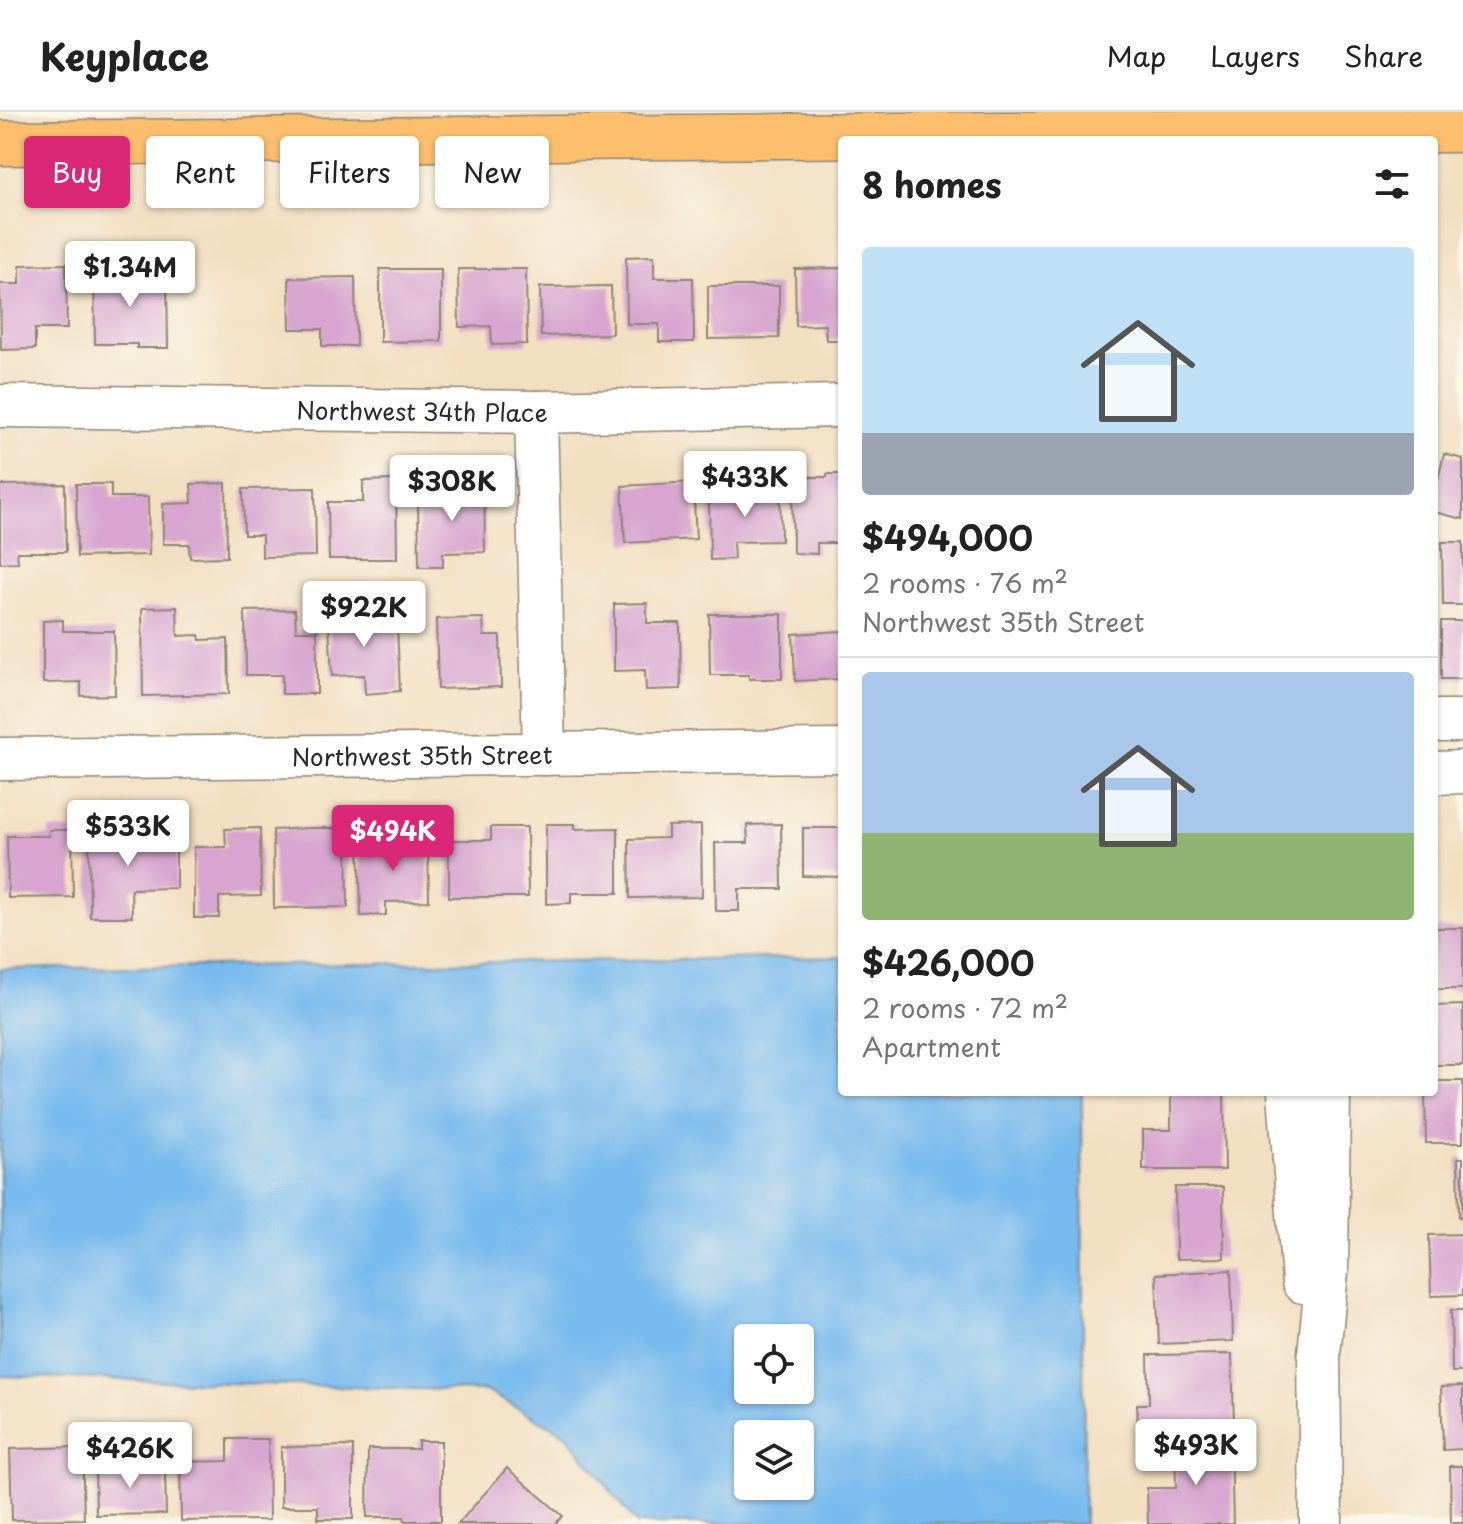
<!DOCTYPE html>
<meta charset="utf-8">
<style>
body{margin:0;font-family:"Playpen Sans",sans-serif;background:#f6f6f6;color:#222;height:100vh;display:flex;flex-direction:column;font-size:30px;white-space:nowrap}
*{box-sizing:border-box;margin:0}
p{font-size:26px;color:#767676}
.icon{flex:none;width:44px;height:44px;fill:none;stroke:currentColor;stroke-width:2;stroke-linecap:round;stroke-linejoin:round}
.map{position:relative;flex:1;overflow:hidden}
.side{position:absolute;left:838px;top:24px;width:600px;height:960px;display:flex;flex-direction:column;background:#fff;border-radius:8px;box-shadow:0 2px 6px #0004}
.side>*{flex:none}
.guide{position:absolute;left:24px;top:24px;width:694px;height:72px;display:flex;gap:16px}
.buttons{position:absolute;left:734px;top:1212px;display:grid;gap:16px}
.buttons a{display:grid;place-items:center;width:80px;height:80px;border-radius:8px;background:#fff;box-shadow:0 2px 6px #0004;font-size:40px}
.price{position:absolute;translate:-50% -68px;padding:0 18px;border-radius:8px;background:#fff;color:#222;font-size:26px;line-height:52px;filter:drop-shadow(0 2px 4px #0008)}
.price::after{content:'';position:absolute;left:50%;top:48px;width:24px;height:18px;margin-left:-12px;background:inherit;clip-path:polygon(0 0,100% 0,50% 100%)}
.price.on{background:#db2777;color:#fff}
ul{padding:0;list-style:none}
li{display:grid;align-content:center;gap:16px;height:424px;padding:0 24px}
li+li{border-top:2px solid #e0e0e0}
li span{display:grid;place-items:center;height:248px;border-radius:8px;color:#555}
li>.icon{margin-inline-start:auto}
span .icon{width:144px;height:144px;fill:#fffc;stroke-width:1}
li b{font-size:34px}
h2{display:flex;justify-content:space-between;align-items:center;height:96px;padding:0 24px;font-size:34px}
.pill{padding:0 28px;border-radius:8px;background:#fff;box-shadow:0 2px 6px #0004;font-size:28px;line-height:72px}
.pill.on{background:#db2777;color:#fff}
header{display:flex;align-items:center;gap:48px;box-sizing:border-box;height:112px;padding:0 40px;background:#fff;border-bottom:2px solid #e0e0e0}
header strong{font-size:38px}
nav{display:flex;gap:44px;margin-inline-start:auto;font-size:28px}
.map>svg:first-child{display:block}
</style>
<header>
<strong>Keyplace</strong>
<nav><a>Map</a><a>Layers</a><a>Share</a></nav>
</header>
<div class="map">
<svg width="1463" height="1412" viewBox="0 0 1463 1412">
<rect width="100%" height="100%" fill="#fbf7ec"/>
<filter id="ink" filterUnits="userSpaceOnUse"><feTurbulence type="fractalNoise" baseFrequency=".0125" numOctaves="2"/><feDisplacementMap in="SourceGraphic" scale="16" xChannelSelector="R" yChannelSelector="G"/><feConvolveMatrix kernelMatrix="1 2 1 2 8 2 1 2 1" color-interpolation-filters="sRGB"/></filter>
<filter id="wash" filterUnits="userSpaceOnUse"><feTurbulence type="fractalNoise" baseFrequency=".006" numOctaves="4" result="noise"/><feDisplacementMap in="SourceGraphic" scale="32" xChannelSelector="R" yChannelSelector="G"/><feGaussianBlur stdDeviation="1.8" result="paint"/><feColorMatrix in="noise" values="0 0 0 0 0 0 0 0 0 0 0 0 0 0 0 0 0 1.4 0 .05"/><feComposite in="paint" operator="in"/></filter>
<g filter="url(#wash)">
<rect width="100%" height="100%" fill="#f2dfc1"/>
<!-- water -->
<path fill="#78baed" stroke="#52728c" stroke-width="2" fill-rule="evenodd" d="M842,845V980H1082L1084,1412H637L566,1322L486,1279L0,1264V857ZM748,1226H800V1278H748ZM748,1322H800V1374H748Z"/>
<g id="blocks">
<!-- building -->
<path fill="#d7a5cf" d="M654,144V166H693L694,230H659V212H627L626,145Z
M66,152L67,217H35V237L1,238L0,172H20V153Z
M124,153V168L167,167L168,236H137V232H95L94,154Z
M842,156V228H826L825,213L796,214L795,157Z
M380,157H441V229L380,230Z
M458,157H526L527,232L492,233L491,214L459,215Z
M355,165L356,234H322V217H290L289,166Z
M611,174L612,222L541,224L540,175Z
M708,174H779V226L708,227Z
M1444,342L1463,347V407L1434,400V385Z
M827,362H842V431H817V442L793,441L792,365H827Z
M484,367L485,440L443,441V455H419L418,384H451V368Z
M396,368L397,447H329L328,390H363V369Z
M693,370L696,427L625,431L622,374Z
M226,371L227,445L190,446L189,432H163V392L192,391L191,372Z
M745,371H780L781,429L733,430L734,447L710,448L709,385L745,383Z
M65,372L66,440H17L18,450L0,451V373Z
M76,372H111V385H148L149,443L77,445Z
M315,376L316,444L262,445V423H244L243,377Z
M1442,430H1463V493H1443Z
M647,491V511H680L681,577L646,578L645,558L614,559V492Z
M368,493L369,516L397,514L400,579L365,582L364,563L332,564L328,495Z
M177,495L178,524L199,523L200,528L228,527L229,582L143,584L142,496Z
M295,498L296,519H317V582H282V563H246L245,499Z
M709,502H782V567H749V563H710Z
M483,506L484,524H500L501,575L438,577L436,507Z
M63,508V519H114L115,583L81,584V570L43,571V509Z
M1441,509H1463V567H1441Z
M842,519V567L795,569L793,522Z
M546,712H575V717L618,716V781H571V791L546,792Z
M781,712L782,777H739V799H716L715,731H748L747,713Z
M701,713L702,785L630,786L629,727L668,726V714Z
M491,715H527L528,785H449V728H491Z
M260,716L261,784L219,785V806H194V735H226L225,717Z
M308,716H347L348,795L274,796L273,718Z
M803,716H842V765L803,764Z
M49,718H72L73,785L8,786L7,724H49Z
M176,719V776L131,777L132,805H90L89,720Z
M428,727L429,789L386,790V803L361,804L359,728Z
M1434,816H1463V877H1434Z
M1463,893V953H1434V894Z
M1434,969H1463V1031H1426L1425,980H1434Z
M1171,980H1224L1225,1058H1143V1018H1171Z
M1458,1046H1463V1105H1459Z
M1175,1075H1223L1224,1146L1176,1147Z
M1463,1122V1183L1431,1184L1429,1123Z
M1231,1158L1233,1229L1159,1232L1156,1162Z
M1451,1198H1463V1260H1452Z
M1232,1242L1234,1313L1138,1315L1137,1292H1149L1148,1243Z
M1463,1274V1337L1443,1338L1441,1275Z
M228,1327H268L269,1408L181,1409L180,1350L228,1349Z
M1231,1328L1233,1412H1148L1147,1376H1176L1175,1329Z
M418,1329H441V1409H405L404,1405H367L368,1337H418Z
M353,1334V1407H318V1395H281V1335Z
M82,1335L84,1407L12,1408L10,1337Z
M148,1352L147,1356H165L166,1402L96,1403L95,1353Z
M1450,1354H1463V1411H1451Z
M507,1356L563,1404L555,1412H458Z"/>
</g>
</g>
<g filter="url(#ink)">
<use href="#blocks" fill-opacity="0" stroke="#8e8576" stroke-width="2"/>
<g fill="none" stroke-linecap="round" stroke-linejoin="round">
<!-- minor casing -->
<g stroke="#8e8576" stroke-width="45">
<g id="minor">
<path id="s1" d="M0,294L536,300L842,294"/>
<path d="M536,300L544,642"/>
<path d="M1434,609H1463"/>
<path id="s2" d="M0,647L842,639"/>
<path d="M1434,661L1463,660"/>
<path d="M1289,980L1303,1170"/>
<path d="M1321,1412L1319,1242L1327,1160L1329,980"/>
</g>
</g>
<!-- major casing -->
<g stroke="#8e8576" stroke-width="47">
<path id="major" d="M0,31L1463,18"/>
</g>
<!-- minor -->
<use href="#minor" stroke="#fff" stroke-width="42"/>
<!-- major -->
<use href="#major" stroke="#fabe6d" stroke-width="44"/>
</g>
</g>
<g text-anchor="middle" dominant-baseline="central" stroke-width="6" stroke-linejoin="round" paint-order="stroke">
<!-- street labels -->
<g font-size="24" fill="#2b2b2b" stroke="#fbf7ec">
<text stroke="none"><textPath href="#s1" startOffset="422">Northwest 34th Place</textPath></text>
<text stroke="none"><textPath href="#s2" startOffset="422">Northwest 35th Street</textPath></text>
</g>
</g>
</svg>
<div class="buttons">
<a><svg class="icon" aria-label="locate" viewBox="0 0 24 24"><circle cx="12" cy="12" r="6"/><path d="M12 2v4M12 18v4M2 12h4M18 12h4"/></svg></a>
<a><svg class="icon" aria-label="layers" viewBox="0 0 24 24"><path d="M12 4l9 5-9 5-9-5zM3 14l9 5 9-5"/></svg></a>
</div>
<b class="price" style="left:130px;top:197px">$1.34M</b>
<b class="price" style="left:745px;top:407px">$433K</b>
<b class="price" style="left:452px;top:411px">$308K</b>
<b class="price" style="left:364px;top:537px">$922K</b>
<b class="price" style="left:128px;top:756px">$533K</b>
<b class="price on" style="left:393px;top:761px">$494K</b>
<b class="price" style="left:1196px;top:1375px">$493K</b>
<b class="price" style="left:130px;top:1378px">$426K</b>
<div class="guide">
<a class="pill on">Buy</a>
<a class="pill">Rent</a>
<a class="pill">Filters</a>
<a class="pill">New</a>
</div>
<section class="side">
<h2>8 homes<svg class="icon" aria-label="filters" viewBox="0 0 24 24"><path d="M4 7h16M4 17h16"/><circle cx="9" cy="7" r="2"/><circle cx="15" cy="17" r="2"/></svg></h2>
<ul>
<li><span style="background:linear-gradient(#bfe0f5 75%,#9aa5b1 0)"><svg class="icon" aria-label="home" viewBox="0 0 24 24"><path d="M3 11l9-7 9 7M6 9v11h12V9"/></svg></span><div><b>$494,000</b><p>2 rooms · 76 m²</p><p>Northwest 35th Street</p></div></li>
<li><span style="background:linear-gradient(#a9c7e8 65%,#8fb573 0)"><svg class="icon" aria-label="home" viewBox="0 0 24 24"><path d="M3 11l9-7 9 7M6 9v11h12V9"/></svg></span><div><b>$426,000</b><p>2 rooms · 72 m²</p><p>Apartment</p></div></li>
</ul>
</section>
</div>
